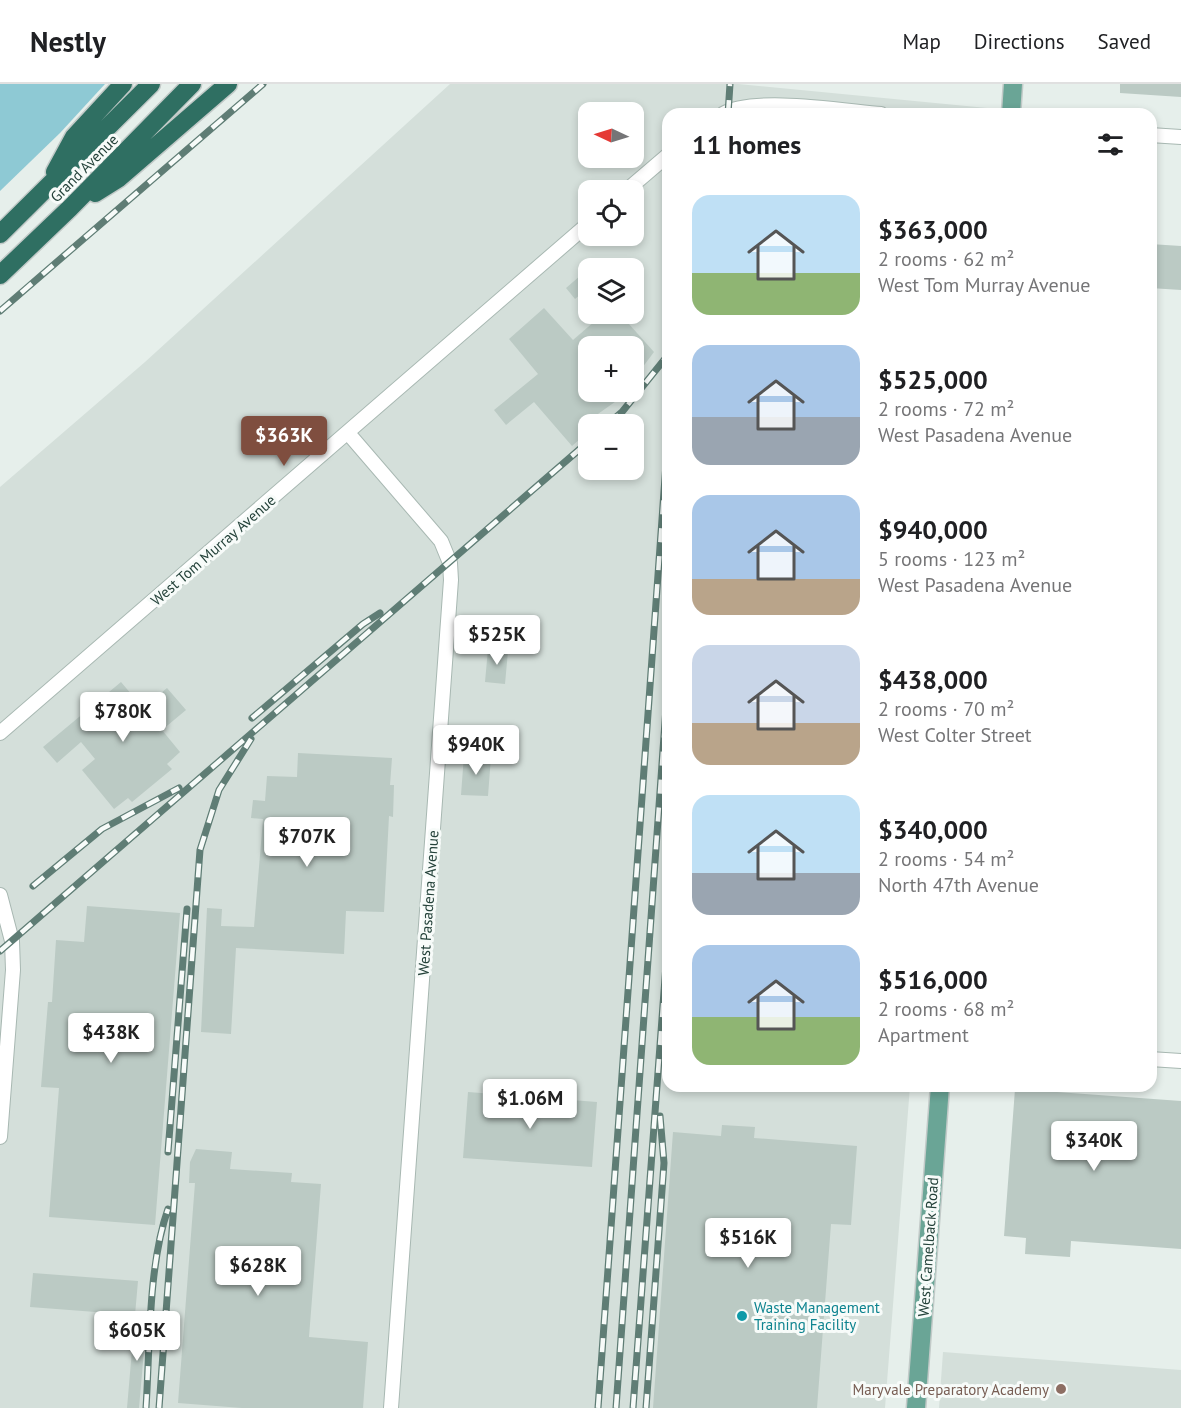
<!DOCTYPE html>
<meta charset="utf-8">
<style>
body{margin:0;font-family:"PT Sans",sans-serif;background:#f2f2f2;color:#202124;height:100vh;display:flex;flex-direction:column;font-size:22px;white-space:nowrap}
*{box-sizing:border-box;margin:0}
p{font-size:20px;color:#757577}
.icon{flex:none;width:33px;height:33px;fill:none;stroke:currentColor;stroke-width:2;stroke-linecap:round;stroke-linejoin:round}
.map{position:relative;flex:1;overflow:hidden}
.sheet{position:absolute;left:662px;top:24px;width:495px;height:984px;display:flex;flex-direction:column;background:#fff;border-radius:18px;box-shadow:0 3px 9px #0003}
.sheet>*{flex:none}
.needle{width:39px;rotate:274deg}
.fabs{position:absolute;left:578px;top:18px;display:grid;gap:12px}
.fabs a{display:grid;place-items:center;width:66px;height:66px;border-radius:12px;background:#fff;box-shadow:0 3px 9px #0003;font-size:30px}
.price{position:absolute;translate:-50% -51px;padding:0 14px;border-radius:6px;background:#fff;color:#222;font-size:20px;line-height:39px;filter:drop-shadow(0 2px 3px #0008)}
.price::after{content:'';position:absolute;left:50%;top:36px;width:18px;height:14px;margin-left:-9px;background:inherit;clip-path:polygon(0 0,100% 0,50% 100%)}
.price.current{background:#7f4e3f;color:#fff}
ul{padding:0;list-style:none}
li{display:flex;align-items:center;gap:18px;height:150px;padding:0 30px}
li span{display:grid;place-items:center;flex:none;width:168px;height:120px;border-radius:18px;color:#555}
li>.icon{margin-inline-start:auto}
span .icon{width:72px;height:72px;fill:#fffc;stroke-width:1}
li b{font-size:26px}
h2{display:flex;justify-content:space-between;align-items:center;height:72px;padding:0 30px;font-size:26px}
header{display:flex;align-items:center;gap:36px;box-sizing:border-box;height:84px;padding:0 30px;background:#fff;border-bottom:2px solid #e0e0e0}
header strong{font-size:28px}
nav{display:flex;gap:33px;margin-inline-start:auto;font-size:21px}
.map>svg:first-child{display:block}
</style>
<header>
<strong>Nestly</strong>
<nav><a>Map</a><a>Directions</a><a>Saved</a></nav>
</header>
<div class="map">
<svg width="1181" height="1324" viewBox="0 0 1181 1324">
<rect width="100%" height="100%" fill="#e6efeb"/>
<!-- built -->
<path fill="#d4dfda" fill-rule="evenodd" d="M450,0H738L987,24L986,30H668V1002H910L885,1324H0V403L145,278ZM588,28H633V74H588ZM588,106H633V152H588ZM588,184H633V230H588ZM588,262H633V308H588ZM588,340H633V386H588Z
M943,1268L1181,1286V1324H939Z"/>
<!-- water -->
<path fill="#8ec9d4" d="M0,0H105L60,49L0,107Z"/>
<!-- building -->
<path fill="#bbcac4" d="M1120,0H1181V13L1120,9Z
M1150,160L1181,162V206L1150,204Z
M588,185V204L575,215L566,204Z
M544,224L573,256L603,230H620L654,268L633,296V262H588V308H629L588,337V348L572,362L534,318L506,341L494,326L538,290L509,255Z
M488,565L508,567L505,600L485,598Z
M121,598L143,624L167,604L186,626L162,646L180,668L167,680L172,685L132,718L128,714L114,725L82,686L95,675L81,658L57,679L43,663Z
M298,669L392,674L390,701H394L393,733L389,732L384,828L346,827L344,870L236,864L231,950L201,948L207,824L222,825L221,842L254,843L263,735L251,734L253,716L265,717L267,692L297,693Z
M464,671L491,673L488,712L461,711Z
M87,822L180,829L155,1141L49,1133L59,1004L41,1003L48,918H52L56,856L84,858Z
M1015,1005L1181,1017V1165L1071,1157L1070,1173L1025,1170L1026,1154L1004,1152Z
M468,1008L597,1018L592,1083L463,1074Z
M722,1041L755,1043L754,1054L857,1062L851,1141L831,1140L817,1324H653L673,1048L721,1052Z
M196,1065L232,1068L230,1085L292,1089L291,1098L321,1100L309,1253L368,1258L363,1324H242L178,1319L195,1099H189L190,1078Z
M33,1189L138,1197L135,1231L30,1223Z
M135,1231L147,1232L139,1324H127Z"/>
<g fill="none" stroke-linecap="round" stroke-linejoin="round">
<!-- minor casing -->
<g stroke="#a8b8b2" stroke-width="16">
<path id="minor" d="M723,30C754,12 844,27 881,30
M1150,51L1181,53
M627,106L668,71
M348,349L441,457L450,479L451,496L391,1324
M0,649L588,140
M0,811L12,857L13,886L0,1053
M1150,975L1181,977"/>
</g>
<!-- major casing -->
<g stroke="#c2cac8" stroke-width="21">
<path id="major" d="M1011,30L1013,0
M916,1324L940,1002"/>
</g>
<!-- highway casing -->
<g stroke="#c2cac8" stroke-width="21">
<path id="highway" d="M55,88L74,53L123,0
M95,109L119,94L228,0
M0,150L151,0
M0,191L70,124L192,0"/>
</g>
<!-- minor -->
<use href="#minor" stroke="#fff" stroke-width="14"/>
<!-- major -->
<use href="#major" stroke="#6aa596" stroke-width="18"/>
<!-- highway -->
<use href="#highway" stroke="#2f6f62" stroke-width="18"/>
<!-- rail casing -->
<g stroke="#5f7d75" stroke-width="7">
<path id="rail" d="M728,30L730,0
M0,227L263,0
M608,340L622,328L668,271
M252,634L363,540L380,529
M33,802L102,745L179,704
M0,867L588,358
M168,1068L187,825
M146,1324C150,1263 148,1182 168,1125
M159,1324L200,766L219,706L251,655
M598,1324L668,352
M616,1324L668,596
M633,1324L668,854
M646,1324L664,1079L660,1032"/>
</g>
<!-- rail -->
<use href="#rail" stroke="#f7fbf9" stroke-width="4.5" stroke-dasharray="14" stroke-linecap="butt"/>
</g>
<!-- markers -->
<circle fill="#0f9aa8" stroke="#f7fbf9" stroke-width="2" cx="742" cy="1232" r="6"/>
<circle fill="#8d6e63" stroke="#f7fbf9" stroke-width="2" cx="1061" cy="1305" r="6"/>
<g text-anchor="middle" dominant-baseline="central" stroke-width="6" stroke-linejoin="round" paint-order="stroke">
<!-- street labels -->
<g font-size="15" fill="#24423a" stroke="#f7fbf9">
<text transform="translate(84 84) rotate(-45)">Grand Avenue</text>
<text transform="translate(213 466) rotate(-41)">West Tom Murray Avenue</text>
<text transform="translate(428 819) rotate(-86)">West Pasadena Avenue</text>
<text transform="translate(928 1163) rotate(-86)">West Camelback Road</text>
</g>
<!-- culture labels -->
<g font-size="15" fill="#0d838f" stroke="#f7fbf9" text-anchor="start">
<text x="754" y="1223">Waste Management<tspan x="754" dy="17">Training Facility</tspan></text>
</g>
<!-- education labels -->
<g font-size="15" fill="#785e54" stroke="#f7fbf9" text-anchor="end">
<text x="1049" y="1305">Maryvale Preparatory Academy</text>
</g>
</g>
</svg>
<div class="fabs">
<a><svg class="needle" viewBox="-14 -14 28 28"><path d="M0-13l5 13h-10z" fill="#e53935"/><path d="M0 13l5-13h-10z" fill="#757577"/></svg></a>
<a><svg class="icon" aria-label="locate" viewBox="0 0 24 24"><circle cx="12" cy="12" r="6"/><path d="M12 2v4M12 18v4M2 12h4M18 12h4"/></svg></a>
<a><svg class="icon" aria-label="layers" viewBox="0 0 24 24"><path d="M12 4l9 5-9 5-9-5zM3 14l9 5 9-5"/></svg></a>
<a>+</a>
<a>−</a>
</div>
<b class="price current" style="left:284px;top:383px">$363K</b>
<b class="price" style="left:497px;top:582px">$525K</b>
<b class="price" style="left:123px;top:659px">$780K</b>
<b class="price" style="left:476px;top:692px">$940K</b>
<b class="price" style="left:307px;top:784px">$707K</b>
<b class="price" style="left:111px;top:980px">$438K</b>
<b class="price" style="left:530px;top:1046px">$1.06M</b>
<b class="price" style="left:1094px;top:1088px">$340K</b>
<b class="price" style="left:748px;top:1185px">$516K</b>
<b class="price" style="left:258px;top:1213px">$628K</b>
<b class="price" style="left:137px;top:1278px">$605K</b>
<section class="sheet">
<h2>11 homes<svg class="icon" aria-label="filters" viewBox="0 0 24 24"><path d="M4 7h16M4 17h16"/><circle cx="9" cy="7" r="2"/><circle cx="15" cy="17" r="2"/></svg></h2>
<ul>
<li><span style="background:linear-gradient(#bfe0f5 65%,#8fb573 0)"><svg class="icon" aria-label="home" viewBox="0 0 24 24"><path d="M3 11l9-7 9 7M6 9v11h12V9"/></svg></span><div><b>$363,000</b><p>2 rooms · 62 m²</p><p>West Tom Murray Avenue</p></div></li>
<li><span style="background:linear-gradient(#a9c7e8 60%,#9aa5b1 0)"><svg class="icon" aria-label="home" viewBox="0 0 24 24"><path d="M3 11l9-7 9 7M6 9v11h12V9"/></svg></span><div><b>$525,000</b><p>2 rooms · 72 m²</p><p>West Pasadena Avenue</p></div></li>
<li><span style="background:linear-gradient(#a9c7e8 70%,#b9a48a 0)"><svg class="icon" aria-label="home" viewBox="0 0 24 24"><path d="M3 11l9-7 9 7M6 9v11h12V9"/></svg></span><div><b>$940,000</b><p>5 rooms · 123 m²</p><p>West Pasadena Avenue</p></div></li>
<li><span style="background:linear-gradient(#c9d6e8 65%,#b9a48a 0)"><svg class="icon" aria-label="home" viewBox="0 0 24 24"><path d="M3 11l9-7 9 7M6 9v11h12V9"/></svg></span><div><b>$438,000</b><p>2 rooms · 70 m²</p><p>West Colter Street</p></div></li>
<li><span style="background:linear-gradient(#bfe0f5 65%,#9aa5b1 0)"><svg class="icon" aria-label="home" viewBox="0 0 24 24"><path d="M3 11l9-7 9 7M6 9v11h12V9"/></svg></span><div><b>$340,000</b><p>2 rooms · 54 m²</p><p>North 47th Avenue</p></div></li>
<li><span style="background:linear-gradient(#a9c7e8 60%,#8fb573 0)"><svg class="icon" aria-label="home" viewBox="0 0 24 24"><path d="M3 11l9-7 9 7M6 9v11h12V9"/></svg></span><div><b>$516,000</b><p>2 rooms · 68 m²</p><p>Apartment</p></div></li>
</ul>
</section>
</div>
